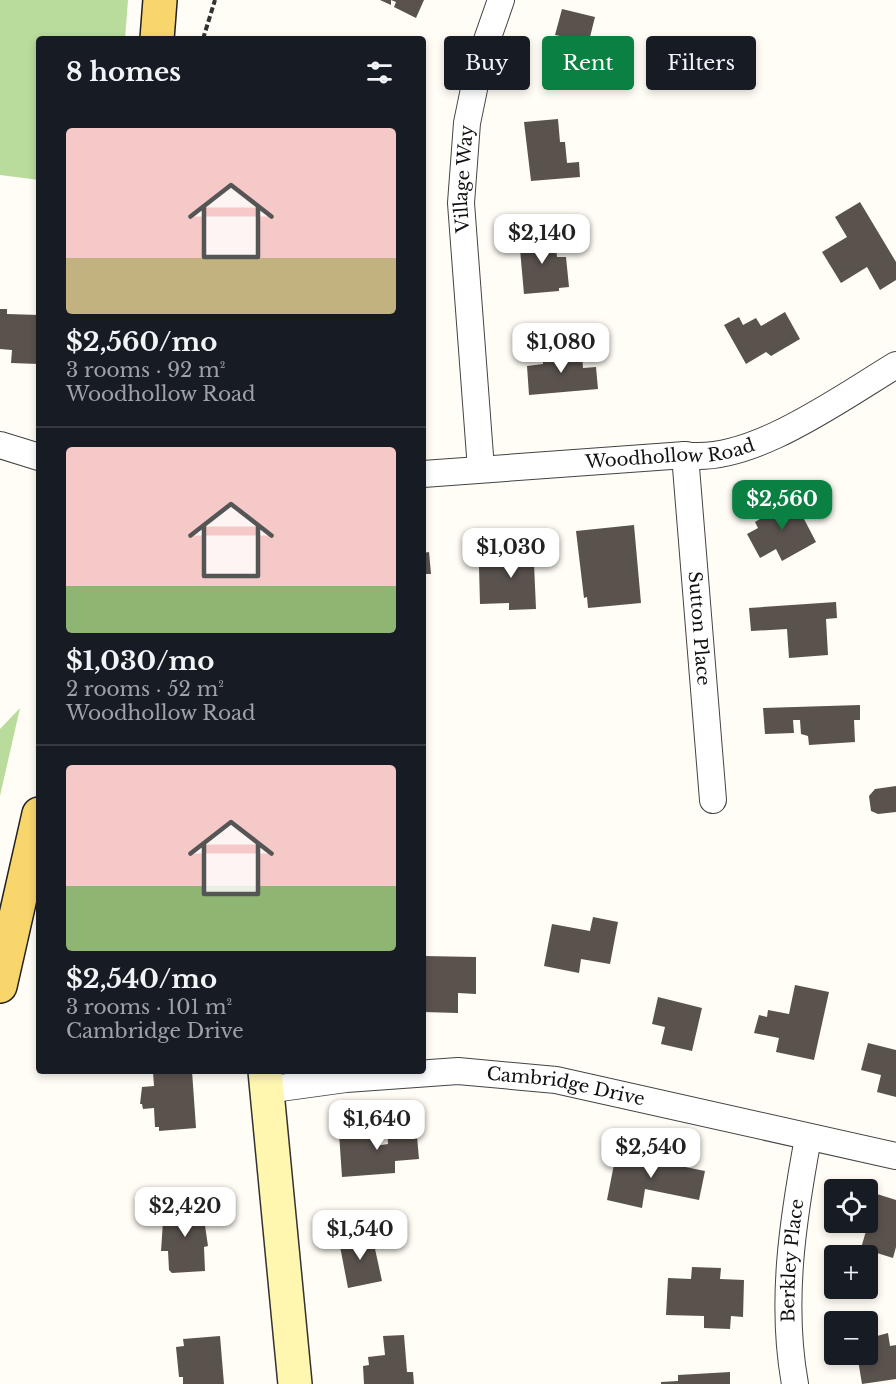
<!DOCTYPE html>
<meta charset="utf-8">
<style>
body{margin:0;font-family:"Libre Baskerville",serif;background:#242831;color:#f1f3f6;height:100vh;display:flex;flex-direction:column;font-size:22px;white-space:nowrap}
*{box-sizing:border-box;margin:0}
p{font-size:20px;color:#9ea1a6}
.icon{flex:none;width:33px;height:33px;fill:none;stroke:currentColor;stroke-width:2;stroke-linecap:round;stroke-linejoin:round}
.map{position:relative;flex:1;overflow:hidden}
.side{position:absolute;left:36px;top:36px;width:390px;height:1038px;display:flex;flex-direction:column;background:#171b24;border-radius:6px;box-shadow:0 3px 9px #0003}
.side>*{flex:none}
.guide{position:absolute;left:444px;top:36px;width:362px;height:54px;display:flex;gap:12px}
.tools{position:absolute;left:824px;top:1179px;display:grid;gap:12px}
.tools a{display:grid;place-items:center;width:54px;height:54px;border-radius:6px;background:#171b24;box-shadow:0 3px 9px #0003;font-size:30px}
.price{position:absolute;translate:-50% -51px;padding:0 14px;border-radius:12px;background:#fff;color:#222;font-size:20px;line-height:39px;filter:drop-shadow(0 2px 3px #0008)}
.price::after{content:'';position:absolute;left:50%;top:36px;width:18px;height:14px;margin-left:-9px;background:inherit;clip-path:polygon(0 0,100% 0,50% 100%)}
.price.on{background:#0b8043;color:#fff}
ul{padding:0;list-style:none}
li{display:grid;align-content:center;gap:12px;height:318px;padding:0 30px}
li+li{border-top:2px solid #363941}
li span{display:grid;place-items:center;height:186px;border-radius:6px;color:#555}
li>.icon{margin-inline-start:auto}
span .icon{width:108px;height:108px;fill:#fffc;stroke-width:1}
li b{font-size:26px}
h2{display:flex;justify-content:space-between;align-items:center;height:72px;padding:0 30px;font-size:26px}
.pill{padding:0 21px;border-radius:6px;background:#171b24;box-shadow:0 3px 9px #0003;font-size:21px;line-height:54px}
.pill.on{background:#0b8043;color:#fff}
.map>svg:first-child{display:block}
</style>
<div class="map">
<svg width="896" height="1384" viewBox="0 0 896 1384">
<rect width="100%" height="100%" fill="#fffdf5"/>
<!-- forest -->
<path fill="#b9dc9c" d="M0,0H128L125,39H39V180L0,175Z
M20,708L0,796V729Z"/>
<!-- building -->
<path fill="#5a524d" d="M380,0H424L416,18L394,7L396,2L391,0V5Z
M562,9L595,17L589,41L595,44L591,58L602,61L598,76L552,65L560,36L555,35Z
M558,119L560,142H565L567,163L579,162L580,177L531,181L524,122Z
M860,202L896,262V280L880,290L867,267L841,283L822,252L847,237L835,217Z
M555,234L557,257H566L569,287L559,288V291L524,294L519,238Z
M0,309H7V314L39,315V364L11,363L12,350L0,349Z
M785,312L800,339L771,356L766,352L746,364L724,325L739,317L743,325L756,318L761,326Z
M571,350L572,355L582,354L583,368L596,367L598,389L529,395L527,366L543,364V352Z
M792,496L816,542L782,561L776,549L760,558L747,534L758,528L755,522L770,513L768,509Z
M634,525L641,603L588,608L587,597L584,598L576,531Z
M533,541L536,609L509,610V603L480,604L479,567H505L504,542Z
M429,552L431,574H423V553Z
M836,602L837,618L826,619L828,655L789,658L787,629L751,631L749,608Z
M860,705V720H854L855,742L809,745L808,736L801,734L800,720H793L794,733L765,734L763,708Z
M896,786V812L878,814L871,811L869,796L875,789Z
M593,917L618,922L610,964L581,959L579,973L544,966L552,924L590,931Z
M424,956L476,957V994L458,993V1013L423,1012Z
M795,985L829,992L814,1060L776,1052L779,1038L754,1033L759,1015L767,1017L768,1010L789,1014Z
M658,997L702,1008L692,1051L661,1044L665,1027L652,1024Z
M868,1043L896,1050V1097L877,1092L881,1075L861,1070Z
M192,1071L196,1128L159,1131V1127H155L154,1108L143,1109L142,1104H140L142,1087L154,1086L153,1072Z
M416,1125L419,1159L395,1161V1173L342,1177L339,1133L374,1131L375,1146L388,1144L387,1128Z
M617,1149L647,1155L646,1159L705,1171L699,1200L645,1189L642,1208L607,1200Z
M877,1194L896,1200V1247L893,1258L861,1248Z
M202,1205L208,1246L204,1247L205,1271L172,1273L169,1270L168,1251H161L164,1207Z
M372,1235L382,1281L348,1288L339,1241Z
M692,1267L721,1268L720,1279L744,1280L743,1317L731,1316L730,1329L704,1328V1316L666,1315L668,1278L691,1279Z
M873,1313L877,1336L888,1333L890,1346L896,1345V1379L862,1384L857,1354H867V1322H851L850,1316Z
M404,1335L407,1372H413L414,1384H364L363,1366L369,1365L368,1357L385,1355L383,1336Z
M220,1336L224,1384H183V1377H179L176,1347L184,1346L183,1339Z
M730,1372V1384H661V1382L678,1381V1375Z"/>
<g fill="none" stroke-linecap="round" stroke-linejoin="round">
<!-- street casing -->
<g stroke="#444" stroke-width="28">
<g id="street">
<path d="M0,445L39,457"/>
<path id="s1" d="M685,455L713,800"/>
<path id="s2" d="M481,469L461,203L467,123L480,60L501,0"/>
<path id="s3" d="M423,474L685,455C750,465 841,398 896,365"/>
<path id="s4" d="M266,1090L346,1079L458,1071L556,1080L896,1156"/>
<path id="s5" d="M795,1384C780,1302 793,1219 808,1138"/>
</g>
</g>
<!-- secondary casing -->
<g stroke="#333" stroke-width="36">
<path id="secondary" d="M265,1071L295,1384"/>
</g>
<!-- primary casing -->
<g stroke="#222" stroke-width="36">
<path id="primary" d="M157,39L160,0
M0,986L39,814"/>
</g>
<!-- path -->
<path stroke="#333" stroke-width="4" stroke-dasharray="6 3" stroke-linecap="butt" d="M203,39L215,0"/>
<!-- street -->
<use href="#street" stroke="#fff" stroke-width="26"/>
<!-- secondary -->
<use href="#secondary" stroke="#fff6b0" stroke-width="33"/>
<!-- primary -->
<use href="#primary" stroke="#f9d66b" stroke-width="33"/>
</g>
<g text-anchor="middle" dominant-baseline="central" stroke-width="6" stroke-linejoin="round" paint-order="stroke">
<!-- street labels -->
<g font-size="18" fill="#111" stroke="#fff">
<text stroke="none"><textPath href="#s2" startOffset="291">Village Way</textPath></text>
<text stroke="none"><textPath href="#s3" startOffset="248">Woodhollow Road</textPath></text>
<text stroke="none"><textPath href="#s1" startOffset="174">Sutton Place</textPath></text>
<text stroke="none"><textPath href="#s4" startOffset="302">Cambridge Drive</textPath></text>
<text stroke="none"><textPath href="#s5" startOffset="124">Berkley Place</textPath></text>
</g>
</g>
</svg>
<div class="tools">
<a><svg class="icon" aria-label="locate" viewBox="0 0 24 24"><circle cx="12" cy="12" r="6"/><path d="M12 2v4M12 18v4M2 12h4M18 12h4"/></svg></a>
<a>+</a>
<a>−</a>
</div>
<b class="price" style="left:542px;top:265px">$2,140</b>
<b class="price" style="left:561px;top:374px">$1,080</b>
<b class="price on" style="left:782px;top:531px">$2,560</b>
<b class="price" style="left:511px;top:579px">$1,030</b>
<b class="price" style="left:377px;top:1151px">$1,640</b>
<b class="price" style="left:651px;top:1179px">$2,540</b>
<b class="price" style="left:185px;top:1238px">$2,420</b>
<b class="price" style="left:360px;top:1261px">$1,540</b>
<div class="guide">
<a class="pill">Buy</a>
<a class="pill on">Rent</a>
<a class="pill">Filters</a>
</div>
<section class="side">
<h2>8 homes<svg class="icon" aria-label="filters" viewBox="0 0 24 24"><path d="M4 7h16M4 17h16"/><circle cx="9" cy="7" r="2"/><circle cx="15" cy="17" r="2"/></svg></h2>
<ul>
<li><span style="background:linear-gradient(#f6c9c9 70%,#c2b280 0)"><svg class="icon" aria-label="home" viewBox="0 0 24 24"><path d="M3 11l9-7 9 7M6 9v11h12V9"/></svg></span><div><b>$2,560/mo</b><p>3 rooms · 92 m²</p><p>Woodhollow Road</p></div></li>
<li><span style="background:linear-gradient(#f6c9c9 75%,#8fb573 0)"><svg class="icon" aria-label="home" viewBox="0 0 24 24"><path d="M3 11l9-7 9 7M6 9v11h12V9"/></svg></span><div><b>$1,030/mo</b><p>2 rooms · 52 m²</p><p>Woodhollow Road</p></div></li>
<li><span style="background:linear-gradient(#f6c9c9 65%,#8fb573 0)"><svg class="icon" aria-label="home" viewBox="0 0 24 24"><path d="M3 11l9-7 9 7M6 9v11h12V9"/></svg></span><div><b>$2,540/mo</b><p>3 rooms · 101 m²</p><p>Cambridge Drive</p></div></li>
</ul>
</section>
</div>
